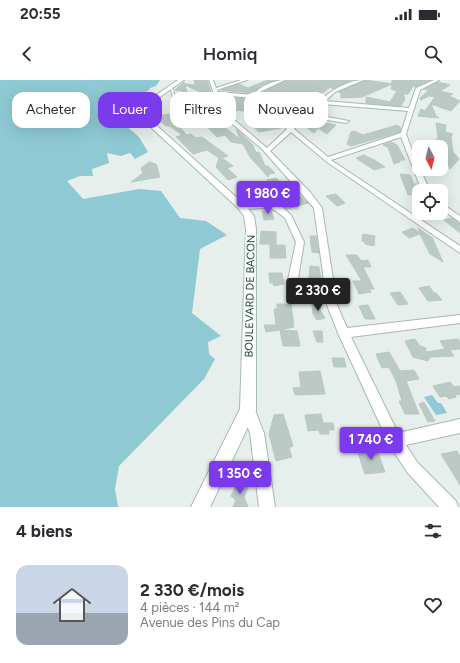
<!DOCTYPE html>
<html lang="fr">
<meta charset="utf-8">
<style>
body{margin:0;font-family:Figtree,sans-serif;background:#f7f7f7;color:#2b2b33;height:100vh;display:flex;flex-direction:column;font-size:15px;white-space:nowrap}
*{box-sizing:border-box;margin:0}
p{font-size:13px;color:#7c7c81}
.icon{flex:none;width:22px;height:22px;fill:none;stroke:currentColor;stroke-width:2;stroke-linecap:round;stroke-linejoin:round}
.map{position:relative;height:427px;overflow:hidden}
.drawer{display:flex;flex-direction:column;background:#fff;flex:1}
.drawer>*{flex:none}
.banner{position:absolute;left:12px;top:12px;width:436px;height:36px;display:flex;gap:8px}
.needle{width:26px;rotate:173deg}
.fabs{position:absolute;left:412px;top:60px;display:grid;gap:8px}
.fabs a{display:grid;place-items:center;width:36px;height:36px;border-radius:8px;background:#fff;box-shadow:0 4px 16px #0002;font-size:20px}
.price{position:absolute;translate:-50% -34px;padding:0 9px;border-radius:4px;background:#7c3aed;color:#fff;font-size:13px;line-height:26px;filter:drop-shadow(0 1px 2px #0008)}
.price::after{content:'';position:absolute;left:50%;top:24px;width:12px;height:9px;margin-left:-6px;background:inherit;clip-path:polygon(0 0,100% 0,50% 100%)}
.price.current{background:#222;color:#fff}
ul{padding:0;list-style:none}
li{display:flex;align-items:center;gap:12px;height:100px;padding:0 16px}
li+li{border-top:1px solid #e1e1e2}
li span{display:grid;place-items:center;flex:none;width:112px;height:80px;border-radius:12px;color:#555}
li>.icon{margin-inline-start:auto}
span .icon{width:48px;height:48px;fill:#fffc;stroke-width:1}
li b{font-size:17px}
h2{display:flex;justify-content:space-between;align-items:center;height:48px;padding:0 16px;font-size:17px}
.chip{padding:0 14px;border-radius:12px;background:#fff;box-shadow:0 4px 16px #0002;font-size:14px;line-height:36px}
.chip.current{background:#7c3aed;color:#fff}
.status{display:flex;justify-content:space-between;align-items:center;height:28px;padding:0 20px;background:#fff;direction:ltr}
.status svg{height:11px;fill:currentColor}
header{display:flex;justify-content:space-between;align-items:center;height:52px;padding:0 16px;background:#fff;font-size:18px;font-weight:600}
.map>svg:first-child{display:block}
</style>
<div class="status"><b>20:55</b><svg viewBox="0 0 49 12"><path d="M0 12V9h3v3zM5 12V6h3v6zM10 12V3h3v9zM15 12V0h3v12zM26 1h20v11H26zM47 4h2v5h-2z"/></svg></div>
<header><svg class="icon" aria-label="back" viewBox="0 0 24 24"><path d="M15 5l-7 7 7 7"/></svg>Homiq<svg class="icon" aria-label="search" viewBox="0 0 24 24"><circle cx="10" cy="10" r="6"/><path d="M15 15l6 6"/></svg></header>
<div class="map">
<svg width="460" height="427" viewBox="0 0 460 427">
<rect width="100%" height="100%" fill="#e6efeb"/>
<!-- water -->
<path fill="#8ec9d4" d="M0,0H160L156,6L150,8L148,11C133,14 124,24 116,37L139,57L148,72L135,79L130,73L121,76L107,73L109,83L92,89L93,96H80L67,101L83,119L139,109L161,111L180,138L206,141L227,155L200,169L192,233L221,256L208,262L209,274L215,279L204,299L119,386L115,409L118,427H0Z
M432,315L438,323H441L447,333L436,335L424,317Z"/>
<!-- building -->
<path fill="#bbcac4" stroke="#b8c9c2" d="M194,0H207L215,24H212L214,30L206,31L204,14L185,5L187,12L175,10L184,2L185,4L195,5Z
M268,0H275L262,5L252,13L222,10L239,4L248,8Z
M286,0H353L333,9L330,7L315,19L264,14L263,12Z
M365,0L392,4V0H430L415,7L413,6L408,14H403L405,19L401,26L366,23V17L390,22L397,11L391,9L392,4L362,17L341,18V14L339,12Z
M438,2L450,5L440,11L453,14L449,16L460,21L451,31L431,24L436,36L439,38L418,36L421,29L425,31L435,17L429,16L421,20L420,18L429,10L424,9Z
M225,17L246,19L257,32L233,30L232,22H227Z
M265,20L310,24V25L296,40L294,38L285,40L265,23Z
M169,34L185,53L184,55L191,54L196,58L202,57L228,76L222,78L233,86L227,88L237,97L228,100L216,87L219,78L207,70L193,74L176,57L182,55L170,46H166L155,37Z
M195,34H204L216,45L220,44L240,59L236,49L253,65L256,73L259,72L265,86H268L275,93L269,94L268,97L250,77L243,64L231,62L225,55L217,57Z
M270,37L281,48L259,52L247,42Z
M307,40L318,41L336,45L327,54L318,48L314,53L302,44Z
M436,43L446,45L445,52L453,54L451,56L453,73L455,74L459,79L450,89L441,67H431L438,57Z
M397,45L401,48L400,52L351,66L347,64L351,52L354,51L363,55Z
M391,62L397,65L405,80H400V82L394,84L388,67L383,65Z
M364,75L376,81L385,87L374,90L356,78Z
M149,82L156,84L160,97L131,102L143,93L141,88Z
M400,94L410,95L414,104H418L419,114L408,115Z
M276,98L288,111L293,110L308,123L287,129L269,117H281L267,100Z
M336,114L345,123L337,126L326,116Z
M262,131H271L274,139L264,140Z
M452,138L460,144V153L444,140Z
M413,148L420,153L418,148L431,157H432L443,182L430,174L420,154L409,158L402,152Z
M261,151L276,152V165H285L286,178H270V164H260Z
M363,154L375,156L374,166L365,164V162L362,161Z
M310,156H316L319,173L312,172Z
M346,175H357L361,181L368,180L371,187H363L374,209H369L371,212L359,214L353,201H362Z
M310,186L319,187L321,200L309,198Z
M269,193H282L284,204L274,206L273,203H270Z
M429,206L434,213H436L442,220L428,221L419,208Z
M400,212L408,224L398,225L390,213Z
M277,224H291L294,247L280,250L297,251L300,266H283L280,250L266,252L264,245H276L274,229H277Z
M312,224L321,225L320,230L325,238L317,240L313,234Z
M368,225L375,239H365L359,226Z
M313,251H322L323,262H317Z
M415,259L420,266L426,268V272L445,269L440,261L458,259L460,262V269L450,270L454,276L430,277L428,281L413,277L405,261Z
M389,272L400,291L414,290L419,299L406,301L419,334H405L399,321H402L396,301L389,287L382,288L378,279L376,274Z
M332,278H344L346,287H334Z
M320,291L325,314L295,315L293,308L301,307L299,292Z
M450,302L454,307L460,306V314L455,315L456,317L449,319L446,316L440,317L433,306Z
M424,322L435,341L428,342L419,324Z
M283,334L293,366L289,368L292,377L276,381L269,354L274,335Z
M321,334L323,343H333L334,350H328L329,354H320L319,350L308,351L305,335Z
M376,367L385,392L365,394L357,370Z
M457,371L460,377V405L441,374Z
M238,401L248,408L244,417L248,427H233L236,420L231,416Z"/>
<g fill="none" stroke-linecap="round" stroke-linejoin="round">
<!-- lane casing -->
<g stroke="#a8b8b2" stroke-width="2">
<path id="lane" d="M170,7L173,9L179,35L177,34L171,9L169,8Z"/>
</g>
<!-- street casing -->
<g stroke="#a8b8b2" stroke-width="2">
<path id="street" d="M209,0H213L216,8L241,0H247L217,10L218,12L254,15C258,6 276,0 285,0L260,12L258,15L320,21C331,10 348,0 364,0L335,12L325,21L409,28L416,8L434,0H439L420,10L406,54L419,89H420L430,111H422L401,57L331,80L460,166V173L327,82L291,52L270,71L310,112L322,128L337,225L347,248L460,235V243L351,257L398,353L460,339V353L406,365L417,382L456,421L458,427H439L407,392L390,366L338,253L327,225L326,216C311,216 296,214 288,200L296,162L285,138L276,131L269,128L242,129L238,127L242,125L270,124L282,127L291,135L304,162L298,199L309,207L325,208L314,128L262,69L222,35ZM219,15L252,18V20L287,49L267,68L226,33ZM257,18L317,23L291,47ZM322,24L408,31L401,53L328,77L294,49L308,37L346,43L349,41L311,34Z
M441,123L460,136V142L441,129Z
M248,323L253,325L264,353L275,427H259L250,353L241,330L243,325Z"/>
</g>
<!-- secondary casing -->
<g stroke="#a4bbb3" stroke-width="2">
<path id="secondary" d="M178,0H184L147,26L144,33L146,36L245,125L254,136L256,149V330L210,427H191L240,329L246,149L244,136L239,129L141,38L138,33L143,24Z"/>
</g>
<!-- lane -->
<use href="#lane" fill="#fff" fill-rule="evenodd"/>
<!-- street -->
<use href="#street" fill="#fff" fill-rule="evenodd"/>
<!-- secondary -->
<use href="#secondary" fill="#fff" fill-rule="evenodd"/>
</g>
<g text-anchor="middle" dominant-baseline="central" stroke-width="3.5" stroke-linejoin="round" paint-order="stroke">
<!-- street labels -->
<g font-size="11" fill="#24423a" stroke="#f7fbf9">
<text transform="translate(250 216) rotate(-89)">BOULEVARD DE BACON</text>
</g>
</g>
</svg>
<div class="fabs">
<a><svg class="needle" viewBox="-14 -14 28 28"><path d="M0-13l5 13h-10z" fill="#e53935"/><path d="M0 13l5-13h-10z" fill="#7c7c81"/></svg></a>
<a><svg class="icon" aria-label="locate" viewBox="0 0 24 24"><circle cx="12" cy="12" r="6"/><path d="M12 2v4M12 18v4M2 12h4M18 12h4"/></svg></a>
</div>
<b class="price" style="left:268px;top:135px">1 980 €</b>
<b class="price current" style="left:318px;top:232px">2 330 €</b>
<b class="price" style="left:371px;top:381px">1 740 €</b>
<b class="price" style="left:240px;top:415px">1 350 €</b>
<div class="banner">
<a class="chip">Acheter</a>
<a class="chip current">Louer</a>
<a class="chip">Filtres</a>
<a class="chip">Nouveau</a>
</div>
</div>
<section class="drawer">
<h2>4 biens<svg class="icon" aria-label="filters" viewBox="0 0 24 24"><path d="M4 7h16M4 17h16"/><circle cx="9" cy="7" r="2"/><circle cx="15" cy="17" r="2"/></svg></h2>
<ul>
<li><span style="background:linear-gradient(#c9d6e8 60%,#9aa5b1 0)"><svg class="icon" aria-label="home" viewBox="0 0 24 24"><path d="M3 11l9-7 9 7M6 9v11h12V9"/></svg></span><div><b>2 330 €/mois</b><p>4 pièces · 144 m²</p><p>Avenue des Pins du Cap</p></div><svg class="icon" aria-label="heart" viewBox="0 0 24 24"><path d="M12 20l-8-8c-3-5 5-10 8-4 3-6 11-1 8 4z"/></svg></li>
</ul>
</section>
